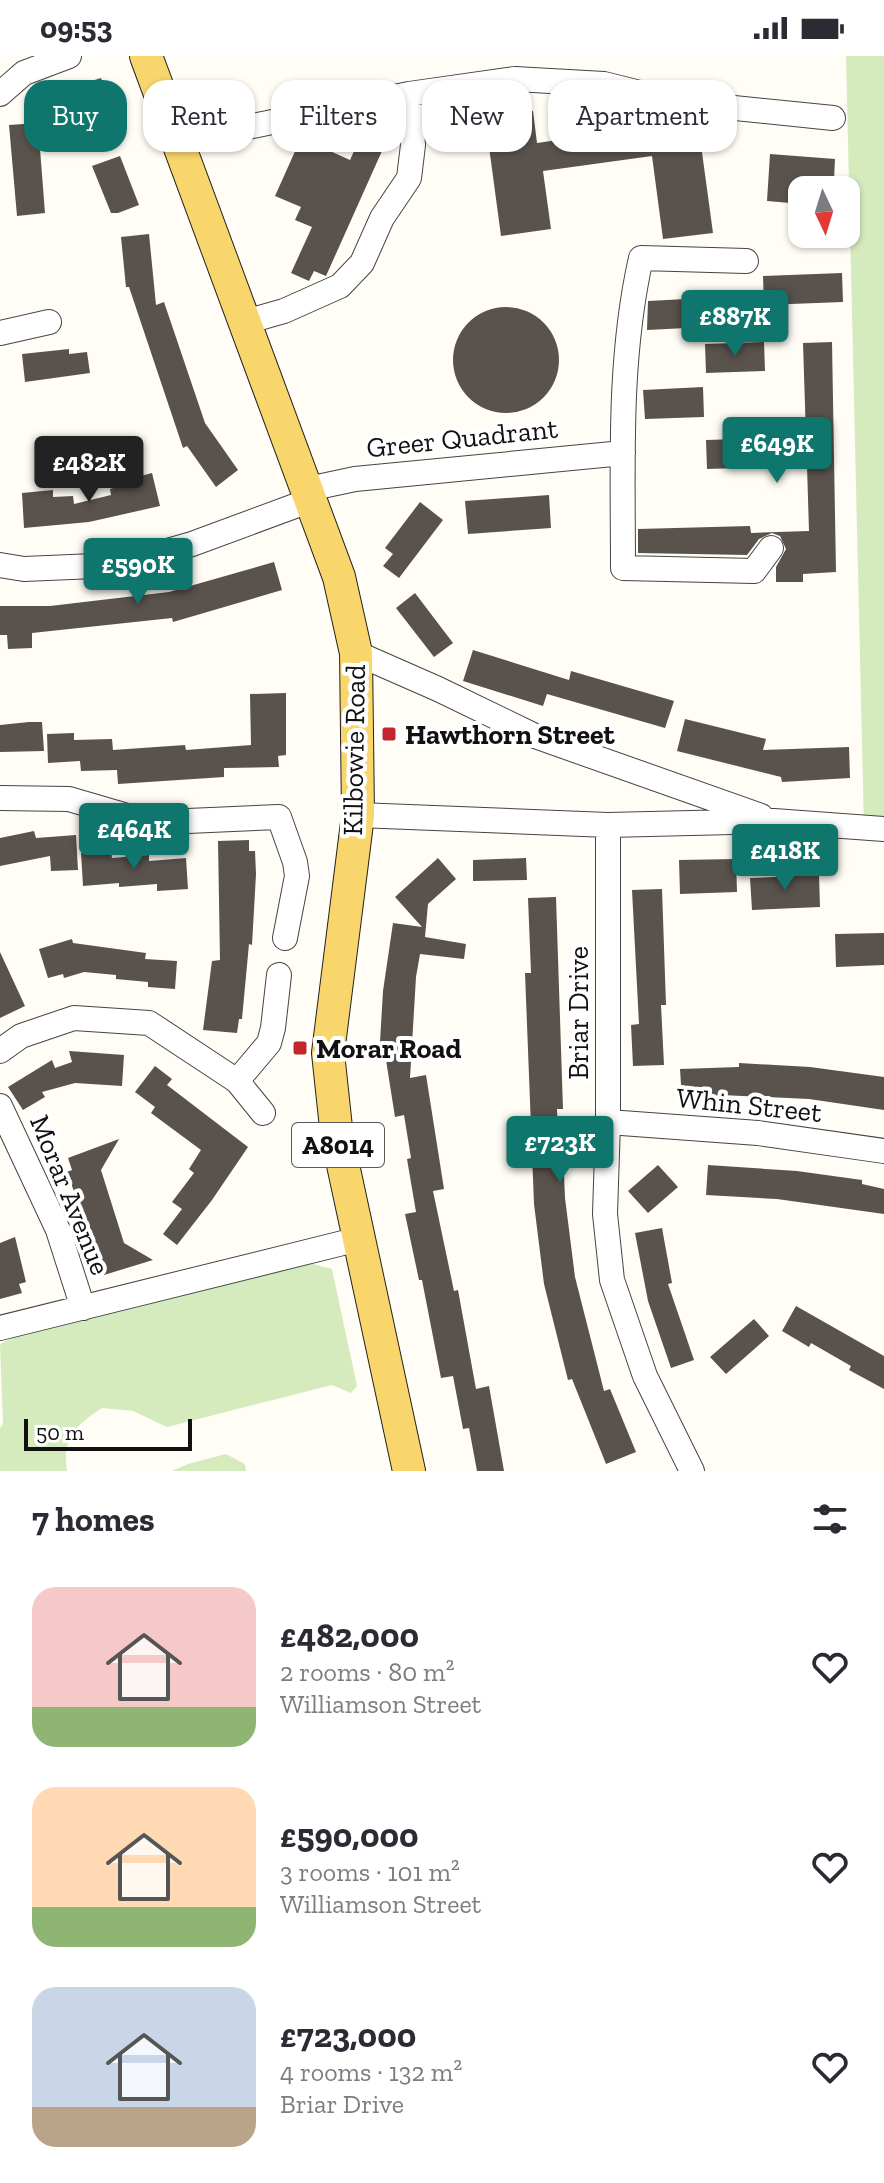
<!DOCTYPE html>
<meta charset="utf-8">
<style>
body{margin:0;font-family:"Zilla Slab",serif;background:#f2f2f3;color:#2b2b33;height:100vh;display:flex;flex-direction:column;font-size:30px;white-space:nowrap}
*{box-sizing:border-box;margin:0}
p{font-size:26px;color:#7c7c81}
.icon{flex:none;width:44px;height:44px;fill:none;stroke:currentColor;stroke-width:2;stroke-linecap:round;stroke-linejoin:round}
.map{position:relative;height:1415px;overflow:hidden}
.drawer{display:flex;flex-direction:column;background:#fff;flex:1}
.drawer>*{flex:none}
.guide{position:absolute;left:24px;top:24px;width:836px;height:72px;display:flex;gap:16px}
.needle{width:52px;rotate:176deg}
.controls{position:absolute;left:788px;top:120px;display:grid;gap:16px}
.controls a{display:grid;place-items:center;width:72px;height:72px;border-radius:16px;background:#fff;box-shadow:0 2px 6px #0004;font-size:40px}
.scale{position:absolute;left:24px;bottom:20px;width:168px;box-sizing:border-box;padding-left:8px;border:4px solid #111;border-top:0;font-size:22px;line-height:28px;white-space:nowrap;color:#111;-webkit-text-stroke:6px #fff;paint-order:stroke}
.price{position:absolute;translate:-50% -68px;padding:0 18px;border-radius:8px;background:#0f766e;color:#fff;font-size:26px;line-height:52px;filter:drop-shadow(0 2px 4px #0008)}
.price::after{content:'';position:absolute;left:50%;top:48px;width:24px;height:18px;margin-left:-12px;background:inherit;clip-path:polygon(0 0,100% 0,50% 100%)}
.price.on{background:#222;color:#fff}
ul{padding:0;list-style:none}
li{display:flex;align-items:center;gap:24px;height:200px;padding:0 32px}
li span{display:grid;place-items:center;flex:none;width:224px;height:160px;border-radius:24px;color:#555}
li>.icon{margin-inline-start:auto}
span .icon{width:96px;height:96px;fill:#fffc;stroke-width:1}
li b{font-size:34px}
h2{display:flex;justify-content:space-between;align-items:center;height:96px;padding:0 32px;font-size:34px}
.chip{padding:0 28px;border-radius:24px;background:#fff;box-shadow:0 2px 6px #0004;font-size:28px;line-height:72px}
.chip.on{background:#0f766e;color:#fff}
.status{display:flex;justify-content:space-between;align-items:center;height:56px;padding:0 40px;background:#fff;direction:ltr}
.status svg{height:22px;fill:currentColor}
.map>svg:first-child{display:block}
</style>
<div class="status"><b>09:53</b><svg viewBox="0 0 49 12"><path d="M0 12V9h3v3zM5 12V6h3v6zM10 12V3h3v9zM15 12V0h3v12zM26 1h20v11H26zM47 4h2v5h-2z"/></svg></div>
<div class="map">
<svg width="884" height="1415" viewBox="0 0 884 1415">
<rect width="100%" height="100%" fill="#fffdf5"/>
<!-- green -->
<path fill="#d5ebbd" d="M846,0H884V773H864Z
M309,1207L332,1213L357,1330L351,1337L332,1329L167,1371L133,1355L102,1352C75,1370 62,1381 67,1415H0V1372L3,1368L0,1288L22,1277Z
M226,1398L245,1408L246,1415H172L188,1408Z"/>
<!-- building -->
<path fill="#5a524d" d="M101,22L110,50L59,66L50,38Z
M533,55L537,87L592,79L591,73L678,61L682,91L701,89L713,177L663,183L652,100L543,115L551,173L501,180L485,61Z
M38,67L45,157L17,160L9,69Z
M301,82L350,104L359,84L382,95L326,220L314,215L309,225L291,217L312,171L295,164L301,151L275,140Z
M770,98L835,103L834,124L816,123V134H802V148L767,145Z
M120,100L139,149L118,157H111L92,110Z
M149,178L156,249L164,246L205,367L238,414L216,431L187,390L183,392L129,231H126L121,181Z
M842,217L843,246L764,249L763,220Z
M705,242L706,271L647,274L648,245Z
M453 304a53 53 0 1 1 106 0a53 53 0 1 1-106 0Z
M764,286L765,315L706,317L705,288Z
M832,286L836,516L803,518V526H776V511L786,493L780,480L772,477L759,483L747,499L638,497V473L750,470L751,477L809,475L807,410L707,413L706,384L806,381L803,287Z
M69,293V298L87,296L90,317L25,326L22,298Z
M703,331L704,361L645,363L643,334Z
M152,417L160,450L89,466L24,472L22,437L53,434V441L73,440L74,448L111,439L110,433L123,429L122,425Z
M549,439L551,472L468,478L465,445Z
M420,446L443,464L399,522L383,510L393,498L385,492Z
M274,506L282,534L173,566L172,562L32,577V592L8,593L7,579H0V550H50L169,536Z
M415,537L453,587L434,601L396,552Z
M473,594L569,624L571,615L674,645L665,672L547,638L543,650L463,625Z
M286,637V699L278,700L279,711L224,712V721L118,728L117,714L81,715L80,705L48,707L47,678L74,677V684L112,683L113,694L185,689L186,694L251,689L250,638Z
M685,663L766,683L763,694L849,691L850,722L782,726L781,721L677,695Z
M29,666H42L44,695L0,696V669Z
M34,775L36,782L76,779L78,814L51,815L50,800L0,810V782Z
M249,784V795H255L256,818L252,889L249,888L242,963H239L237,977L203,974L212,905L220,904L218,785Z
M111,794L112,802L149,799V805L186,802L188,833L157,835V828L119,831V827L83,830L81,797Z
M438,802L456,823L428,848L425,881L466,888L464,903L420,898L416,921L410,1022L426,1019L444,1133L433,1135L454,1235L458,1234L476,1333L489,1330L504,1415H477L469,1372L463,1373L453,1320L441,1322L422,1224H419L405,1158L416,1156L407,1103L411,1102L404,1059L395,1061L386,1004L379,1003L383,935L393,867L422,871L395,841Z
M526,802L527,824L473,825V804Z
M736,803L737,836L680,838L679,804Z
M819,819L820,851L752,854L750,822Z
M662,833L666,949H661L664,1009L633,1010L631,969L639,968L632,834Z
M556,841L563,1053H557L559,1096H563L565,1142L575,1221L604,1335L610,1333L636,1396L606,1408L572,1323L568,1324L544,1228L534,1148L525,917H531L528,842Z
M884,877V909L836,911L835,878Z
M72,883L73,887L146,897L145,903L177,905L175,933L148,931V926L116,923V919L84,916L64,922L63,918L48,922L39,893Z
M0,896L25,950L0,962Z
M69,995L124,999L122,1030L75,1027L42,1036L45,1041L23,1054L8,1031L52,1004L55,1012L72,1006Z
M739,1007L810,1011L884,1021V1054L809,1043L721,1039V1042L682,1044L680,1013L739,1011Z
M155,1010L172,1023L167,1029L248,1091L212,1144L177,1189L163,1178L182,1153L172,1146L194,1117L189,1113L201,1094L151,1057L155,1051L135,1036Z
M119,1083L101,1114L124,1187L153,1204L104,1219L67,1116L72,1114L68,1102Z
M658,1109L678,1131L648,1157L628,1135Z
M708,1109L797,1115L862,1124V1128L884,1133V1158L777,1143L706,1139Z
M662,1172L672,1227L668,1228L694,1304L671,1312L648,1245L635,1177Z
M15,1181L26,1226L19,1228L22,1237L0,1243V1187Z
M796,1250L884,1300V1333L849,1314L851,1310L811,1287L809,1291L782,1275Z
M754,1263L769,1280L726,1318L710,1301Z"/>
<g fill="none" stroke-linecap="round" stroke-linejoin="round">
<!-- minor casing -->
<g stroke="#444" stroke-width="26">
<path id="minor" d="M0,38L24,17L69,0
M179,85L409,38L515,23L604,28L676,46L833,62
M746,205L641,202C618,304 623,409 623,512L754,515L771,492
M245,266L284,255L340,230L362,207L382,162L409,122L413,89L409,38
M0,277L49,266
M308,433L355,423L623,397
M0,509L24,513L118,509L192,488L311,444
M356,597L438,633L535,680L761,760
M0,742L69,743L134,762L165,766L279,761L295,806L297,820L285,882
M358,759L608,769L774,765L884,773
M608,769V1066L605,1158L612,1224L645,1320L692,1415
M0,995L21,980L74,962L149,967L237,1025L263,1057
M237,1025L269,987L273,972L279,919
M0,1050L58,1174L83,1252
M608,1066L758,1077L884,1095
M0,1272L359,1183"/>
</g>
<!-- major casing -->
<g stroke="#222" stroke-width="34">
<path id="major" d="M146,0L339,521L356,597L358,759L328,997L337,1081L409,1415"/>
</g>
<!-- minor -->
<use href="#minor" stroke="#fff" stroke-width="24"/>
<!-- major -->
<use href="#major" stroke="#f9d66b" stroke-width="32"/>
</g>
<!-- markers -->
<g fill="#c4262e" stroke="#fff" stroke-width="3">
<rect x="381" y="670" width="16" height="16" rx="4"/>
<rect x="292" y="984" width="16" height="16" rx="4"/>
</g>
<g text-anchor="middle" dominant-baseline="central" stroke-width="8" stroke-linejoin="round" paint-order="stroke">
<!-- shield labels -->
<rect fill="#fff" stroke="#585858" stroke-width="2" x="292" y="1067" width="92" height="44" rx="6"/>
<g font-size="26" font-weight="bold" fill="#111">
<text x="338" y="1089">A8014</text>
</g>
<!-- street labels -->
<g font-size="28" fill="#111" stroke="#fff">
<text transform="translate(462 382) rotate(-6)">Greer Quadrant</text>
<text transform="translate(354 694) rotate(-89)">Kilbowie Road</text>
<text transform="translate(578 957) rotate(-90)">Briar Drive</text>
<text transform="translate(749 1049) rotate(6)">Whin Street</text>
<text transform="translate(70 1139) rotate(68)">Morar Avenue</text>
</g>
<!-- poi labels -->
<g font-size="28" font-weight="bold" fill="#111" stroke="#fff" text-anchor="start">
<text x="405" y="678">Hawthorn Street</text>
<text x="316" y="992">Morar Road</text>
</g>
</g>
</svg>
<div class="controls">
<a><svg class="needle" viewBox="-14 -14 28 28"><path d="M0-13l5 13h-10z" fill="#e53935"/><path d="M0 13l5-13h-10z" fill="#7c7c81"/></svg></a>
</div>
<div class="scale">50 m</div>
<b class="price" style="left:735px;top:302px">£887K</b>
<b class="price" style="left:777px;top:429px">£649K</b>
<b class="price on" style="left:89px;top:448px">£482K</b>
<b class="price" style="left:138px;top:550px">£590K</b>
<b class="price" style="left:134px;top:815px">£464K</b>
<b class="price" style="left:785px;top:836px">£418K</b>
<b class="price" style="left:560px;top:1128px">£723K</b>
<div class="guide">
<a class="chip on">Buy</a>
<a class="chip">Rent</a>
<a class="chip">Filters</a>
<a class="chip">New</a>
<a class="chip">Apartment</a>
</div>
</div>
<section class="drawer">
<h2>7 homes<svg class="icon" aria-label="filters" viewBox="0 0 24 24"><path d="M4 7h16M4 17h16"/><circle cx="9" cy="7" r="2"/><circle cx="15" cy="17" r="2"/></svg></h2>
<ul>
<li><span style="background:linear-gradient(#f6c9c9 75%,#8fb573 0)"><svg class="icon" aria-label="home" viewBox="0 0 24 24"><path d="M3 11l9-7 9 7M6 9v11h12V9"/></svg></span><div><b>£482,000</b><p>2 rooms · 80 m²</p><p>Williamson Street</p></div><svg class="icon" aria-label="heart" viewBox="0 0 24 24"><path d="M12 20l-8-8c-3-5 5-10 8-4 3-6 11-1 8 4z"/></svg></li>
<li><span style="background:linear-gradient(#ffd9b3 75%,#8fb573 0)"><svg class="icon" aria-label="home" viewBox="0 0 24 24"><path d="M3 11l9-7 9 7M6 9v11h12V9"/></svg></span><div><b>£590,000</b><p>3 rooms · 101 m²</p><p>Williamson Street</p></div><svg class="icon" aria-label="heart" viewBox="0 0 24 24"><path d="M12 20l-8-8c-3-5 5-10 8-4 3-6 11-1 8 4z"/></svg></li>
<li><span style="background:linear-gradient(#c9d6e8 75%,#b9a48a 0)"><svg class="icon" aria-label="home" viewBox="0 0 24 24"><path d="M3 11l9-7 9 7M6 9v11h12V9"/></svg></span><div><b>£723,000</b><p>4 rooms · 132 m²</p><p>Briar Drive</p></div><svg class="icon" aria-label="heart" viewBox="0 0 24 24"><path d="M12 20l-8-8c-3-5 5-10 8-4 3-6 11-1 8 4z"/></svg></li>
</ul>
</section>
